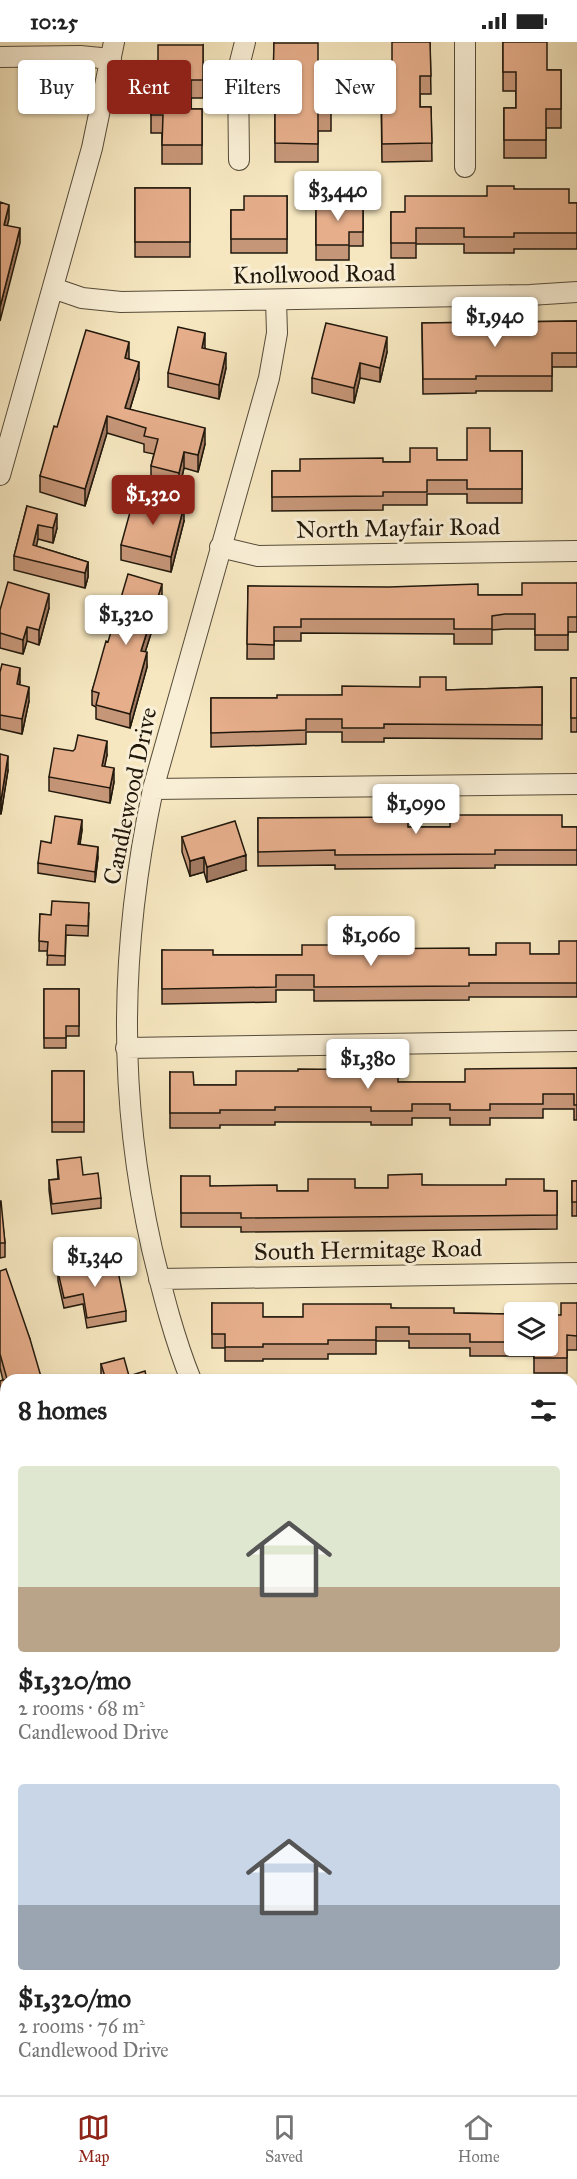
<!DOCTYPE html>
<meta charset="utf-8">
<style>
body{margin:0;font-family:"IM FELL Great Primer",serif;background:#f2f2f2;color:#222;height:100vh;display:flex;flex-direction:column;font-size:22px;white-space:nowrap}
*{box-sizing:border-box;margin:0}
p{font-size:20px;color:#767676}
.icon{flex:none;width:33px;height:33px;fill:none;stroke:currentColor;stroke-width:2;stroke-linecap:round;stroke-linejoin:round}
.map{position:relative;flex:1;overflow:hidden}
.sheet{position:absolute;left:0px;top:1332px;width:578px;height:722px;display:flex;flex-direction:column;background:#fff;border-radius:18px 18px 0 0;box-shadow:0 2px 4px #0004}
.sheet>*{flex:none}
.banner{position:absolute;left:18px;top:18px;width:542px;height:54px;display:flex;gap:12px}
.tools{position:absolute;left:504px;top:1260px;display:grid;gap:12px}
.tools a{display:grid;place-items:center;width:54px;height:54px;border-radius:6px;background:#fff;box-shadow:0 2px 4px #0004;font-size:30px}
.price{position:absolute;translate:-50% -51px;padding:0 14px;border-radius:6px;background:#fff;color:#222;font-size:20px;line-height:39px;filter:drop-shadow(0 2px 3px #0008)}
.price::after{content:'';position:absolute;left:50%;top:36px;width:18px;height:14px;margin-left:-9px;background:inherit;clip-path:polygon(0 0,100% 0,50% 100%)}
.price.current{background:#8f2418;color:#fff}
ul{padding:0;list-style:none}
li{display:grid;align-content:center;gap:12px;height:318px;padding:0 18px}
li span{display:grid;place-items:center;height:186px;border-radius:6px;color:#555}
li>.icon{margin-inline-start:auto}
span .icon{width:108px;height:108px;fill:#fffc;stroke-width:1}
li b{font-size:26px}
h2{display:flex;justify-content:space-between;align-items:center;height:72px;padding:0 18px;font-size:26px}
.chip{padding:0 21px;border-radius:6px;background:#fff;box-shadow:0 2px 4px #0004;font-size:21px;line-height:54px}
.chip.current{background:#8f2418;color:#fff}
.status{display:flex;justify-content:space-between;align-items:center;height:42px;padding:0 30px;background:#fff;direction:ltr}
.status svg{height:16px;fill:currentColor}
.dock{display:flex;justify-content:space-around;align-items:center;height:84px;border-top:2px solid #e0e0e0;background:#fff;font-size:16px;color:#767676}
.dock a{display:grid;justify-items:center;gap:3px}
.dock .current{color:#8f2418}
.map>svg:first-child{display:block}
</style>
<div class="status"><b>10:25</b><svg viewBox="0 0 49 12"><path d="M0 12V9h3v3zM5 12V6h3v6zM10 12V3h3v9zM15 12V0h3v12zM26 1h20v11H26zM47 4h2v5h-2z"/></svg></div>
<div class="map">
<svg width="577" height="2053" viewBox="0 0 577 2053">
<rect width="100%" height="100%" fill="#f6e7c0"/>
<filter id="stains"><feTurbulence type="fractalNoise" baseFrequency=".00333" numOctaves="4"/><feColorMatrix values="0 0 0 0 .2 0 0 0 0 .09 0 0 0 0 .02 0 0 0 .5 -.17"/></filter>
<radialGradient id="worn" r=".72"><stop offset=".6" stop-color="#630" stop-opacity="0"/><stop offset="1" stop-color="#630" stop-opacity=".3"/></radialGradient>
<!-- water -->
<path fill="#9dc0b1" stroke="#6b7d6f" stroke-width="1.5" d="M0,1853L6,1867V2040L0,2024Z
M10,2048H79L81,2053H12Z"/>
<g fill="none" stroke-linecap="round" stroke-linejoin="round">
<!-- street casing -->
<g stroke="#564c39" stroke-width="22">
<path id="street" d="M0,15L80,14L111,17
M239,118L238,28L245,0
M465,125V0
M53,246L82,256L121,260L530,253L577,250
M0,433L92,106L114,0
M220,505L258,514L577,509
M153,747L577,742
M126,1006L577,999
M159,1237L577,1231
M191,1338C174,1296 163,1252 152,1207C117,1052 120,903 153,747L269,336L277,291L276,258
M0,1484L6,1499
M572,1487H577
M572,1719H577
M572,1975H577
M227,2048L229,2053"/>
</g>
<!-- street -->
<use href="#street" stroke="#f9efd6" stroke-width="20"/>
</g>
<!-- wall -->
<path fill="#c69678" stroke="#21180c" stroke-width="1.5" d="M430,0L431,52H420V65H431L432,119L382,120L381,48L392,29Z
M503,0L547,28H561V86H546V116H504V66H516V49H503Z
M274,1L318,48H331V89H318V120H275V67H286V56L273,55Z
M203,3V56H191V67H202V122H162V91H151V32H158Z
M135,146H190V215H135Z
M514,147L569,161H577V207H514V211H464V202H416V216H391V170H405L487,154Z
M287,154V211H231V168H244Z
M316,159H363V204H349V218H316Z
M577,279V325H552V349H476V351L423,352L422,281Z
M205,306L226,326L219,357L168,345V331Z
M387,310L380,340L360,336L354,361L312,351V336Z
M129,317L139,337L130,367L205,402L198,430L184,426L179,447L151,440V424L154,412L144,410V402L107,391L85,464L40,450V434L57,385Z
M490,409H522V461H467V452H427V463H383V468L272,469V429H300L383,420H410L437,418H467Z
M27,464L57,486L53,501L38,497L36,504L88,520V535L85,546L14,528V514Z
M184,479L171,530L121,518V503Z
M577,541V590H568V608H535V587H505L492,588V602H454V592L301,591V599H274V617H247L248,544L478,553H522Z
M162,557L145,610L147,625L130,686L96,677V665L92,663V649L108,600Z
M49,566L39,603L27,599L23,612L0,606V568Z
M0,630L20,640L19,643L29,659L22,692L0,687Z
M571,636H577V690H571Z
M542,645V697L384,696V700H342V690H306V702L211,705V656H277L446,648Z
M0,712L8,728L1,772H0Z
M107,713L104,724L114,740L110,761L49,749V735Z
M258,776L408,785H577V823H495V826L335,827V823L258,824Z
M82,788L80,803L98,815L95,840L38,831V821L51,801Z
M182,795L246,828L207,840L204,830L190,834L182,810Z
M89,871L88,894L66,893L65,923H47L48,909H39L40,872L51,873Z
M577,899V955H469V958L314,959V948H276V960L162,962V908L213,913H302L340,907L469,913L559,912Z
M44,947H79V994H66V1006H44Z
M577,1026V1078H574V1067H543V1076H490V1083H450V1076H412V1083H371V1080H275V1083H220V1086H170V1030L194,1043H236L398,1040H465Z
M52,1029H84V1090H52Z
M57,1118L83,1133L101,1156V1166L52,1172L49,1148V1138L58,1137Z
M181,1134L210,1144L277,1149H308L355,1146H388L422,1143L557,1149V1187L241,1190V1185H181Z
M572,1139H577V1174H572Z
M0,1159L5,1201V1215L0,1216Z
M0,1229L30,1297L6,1338V1385L5,1382H3L0,1371V1339L3,1338L0,1326Z
M58,1230L126,1269V1279L87,1286L83,1262L64,1266L58,1239Z
M212,1261L263,1275H303L391,1266L454,1271L514,1272V1304H548L561,1273L577,1261V1308H567V1331H534V1314H470V1306H409V1299H376V1312H328V1317H263V1319H225V1306H212Z
M101,1322L129,1334L147,1338H103L101,1332Z
M572,1387H577V1445H572Z
M572,1520H577V1564H572Z
M0,1624L6,1640V1732L0,1716Z
M572,1632H577V1676H572Z
M572,1751H577V1798H572Z
M572,1875L577,1876V1932L572,1933Z
M577,2016V2053H569V2048Z
M128,2048H171L130,2052Z
M274,2048H332V2053H276Z
M370,2048H542V2053H515V2048L453,2049V2053H437V2049H409V2053H383V2049H370Z"/>
<!-- shaded-wall -->
<path fill="#a17a61" stroke="#21180c" stroke-width="1.5" d="M9,163V177L4,197V183Z
M20,186V201L0,279V265Z
M205,291V306L202,320V306Z
M387,295V310L380,340V326Z
M129,300V317L125,333V316Z
M226,311V326L219,357V343Z
M139,320V337L126,380L125,366Z
M360,321V336L354,361V346Z
M107,374V391L85,464V447Z
M205,386V402L198,430V413Z
M184,410V426L179,447V431Z
M184,464V479L171,530V515Z
M57,472V486L53,501V486Z
M38,483V497L33,518V503Z
M88,520V535L85,546V531Z
M162,542V557L141,623V609Z
M49,552V566L39,603V588Z
M27,585V599L23,612V598Z
M147,610V625L130,686V672Z
M20,626V640L17,656V642Z
M29,645V659L22,692V677Z
M107,699V713L102,738V724Z
M8,714V728L1,772V758Z
M114,726V740L110,761V746Z
M82,778V788L78,812V802Z
M98,805V815L95,840V830Z
M246,813V828L207,840V825Z
M204,815V830L190,834V819Z
M5,1367V1382H3V1368Z
M6,1607V1622L0,1624V1609Z
M314,2048H332V2053H299Z"/>
<!-- building -->
<path fill="#e6ae8b" stroke="#21180c" stroke-width="1.5" d="M392,0H430L431,34H420V65H431L432,101L382,102L381,29H392Z
M503,0H547V28H561V67H546V98H504V66H516V30H503Z
M274,1H318V48H331V71L318,70V102L275,101V67H286L287,37H273Z
M158,3H203V38H191V67H202V103H162L163,73H151V32H158Z
M487,144H514V147H569V161H577V191H514V195H464V186H416V201H391V170H405V154H487Z
M135,146H190V200H135Z
M244,154H287V197H231V168H244Z
M316,159H363V190H349V203H316Z
M0,160L9,163L4,183L20,186L0,265Z
M577,279V311H552V334H476V337H423L422,281Z
M326,281L387,295L380,326L360,321L354,346L312,336Z
M178,285L205,291L202,306L226,311L219,343L168,331Z
M86,288L129,300L125,316L139,320L125,366L205,386L198,413L184,410L179,431L151,424L158,397L144,394L146,386L107,374L85,447L40,434L54,384L57,385Z
M467,386H490V409H522V447H467V438H427V450H383V454L272,455V429H300V417L383,416V420H410V406H437V418H467Z
M135,452L184,464L171,515L121,503Z
M27,464L57,472L53,486L38,483L33,503L88,520L85,531L14,514Z
M128,532L162,542L141,609L147,610L130,672L96,663L99,651L92,649L106,599L108,600Z
M8,540L49,552L39,588L27,585L23,598L0,591V568Z
M522,541H577V575H568V593H535V572H505L492,574V587H454V577H301V585H274V603L247,602L248,544L389,545L478,542V553H522Z
M2,622L20,626L17,642L29,645L22,677L0,673V630Z
M420,635H446V648L542,645V683L384,682V686H342V677H306V688L211,691V656H277V653H342V644L420,645Z
M571,636H577V676H571Z
M78,693L107,699L102,724L114,726L110,746L49,735L54,706L73,709L75,707Z
M0,712L8,714L1,758H0Z
M450,773H562V785H577V808H495V812L335,813V808L258,810V776L408,775V785H450Z
M55,774L82,778L78,802L98,805L95,830L38,821L41,799L51,801Z
M235,779L246,813L207,825L204,815L190,819L182,795Z
M52,859L89,861L88,884L66,883L65,914L47,913L48,900L39,899L40,872L51,873Z
M559,899H577V941H469V944L314,945V933H276V945L162,947V908H213V913H302V903H340V907L469,906V913H496V901H530V912H559Z
M44,947H79V984H66V996H44Z
M577,1026V1063H574V1052H543V1062H490V1068H450V1062H412V1069H371V1065H275V1068H220V1071H170V1030H193L194,1043H236V1029H298V1027L398,1028V1040H465V1027Z
M52,1029H84V1080H52Z
M81,1115L83,1133L98,1131L101,1156L52,1162L49,1138L59,1137L57,1118Z
M422,1132V1143H506V1137H544V1149H557V1173L241,1176V1171H181V1134H210V1144L277,1143V1149H308V1137H355V1146H388V1133Z
M572,1139H577V1160H572Z
M0,1159H1L5,1201H0Z
M116,1219L126,1269L87,1276L83,1252L64,1256L58,1230Z
M6,1227L30,1297L42,1338H6V1371L5,1367L3,1368L0,1356V1339L7,1337L0,1312V1229Z
M212,1261H263V1275H303V1262H391V1266H454V1271L514,1272V1300H470V1292H409V1285H376V1298H328V1302H263V1305H225V1292H212Z
M561,1261H577V1294L567,1293V1316H534V1304H548V1273H561Z
M124,1316L129,1334L145,1329L147,1338H106L101,1322Z
M572,1387H577V1435H572Z
M572,1520H577V1555H572Z
M0,1592L6,1607L0,1609Z
M0,1624L6,1640V1718L0,1701Z
M572,1632H577V1666H572Z
M572,1751H577V1788H572Z
M572,1875L577,1876V1918H572Z
M572,2016H577V2047H572Z
M134,2048H171L173,2053H128L135,2050Z
M279,2048H314L299,2053H281Z"/>
<g text-anchor="middle" dominant-baseline="central" stroke-width="6" stroke-linejoin="round" paint-order="stroke">
<!-- street labels -->
<g font-size="24" fill="#21180c" stroke="#f9efd6">
<text transform="translate(314 232) rotate(-1)">Knollwood Road</text>
<text transform="translate(398 486) rotate(-1)">North Mayfair Road</text>
<text transform="translate(130 754) rotate(-78)">Candlewood Drive</text>
<text transform="translate(368 1208) rotate(-1)">South Hermitage Road</text>
</g>
</g>
<rect width="100%" height="100%" filter="url(#stains)"/>
<rect width="100%" height="100%" fill="url(#worn)"/>
</svg>
<div class="tools">
<a><svg class="icon" aria-label="layers" viewBox="0 0 24 24"><path d="M12 4l9 5-9 5-9-5zM3 14l9 5 9-5"/></svg></a>
</div>
<b class="price" style="left:338px;top:180px">$3,440</b>
<b class="price" style="left:495px;top:306px">$1,940</b>
<b class="price current" style="left:153px;top:484px">$1,320</b>
<b class="price" style="left:126px;top:604px">$1,320</b>
<b class="price" style="left:416px;top:793px">$1,090</b>
<b class="price" style="left:371px;top:925px">$1,060</b>
<b class="price" style="left:368px;top:1048px">$1,380</b>
<b class="price" style="left:95px;top:1246px">$1,340</b>
<div class="banner">
<a class="chip">Buy</a>
<a class="chip current">Rent</a>
<a class="chip">Filters</a>
<a class="chip">New</a>
</div>
<section class="sheet">
<h2>8 homes<svg class="icon" aria-label="filters" viewBox="0 0 24 24"><path d="M4 7h16M4 17h16"/><circle cx="9" cy="7" r="2"/><circle cx="15" cy="17" r="2"/></svg></h2>
<ul>
<li><span style="background:linear-gradient(#dfe7d0 65%,#b9a48a 0)"><svg class="icon" aria-label="home" viewBox="0 0 24 24"><path d="M3 11l9-7 9 7M6 9v11h12V9"/></svg></span><div><b>$1,320/mo</b><p>2 rooms · 68 m²</p><p>Candlewood Drive</p></div></li>
<li><span style="background:linear-gradient(#c9d6e8 65%,#9aa5b1 0)"><svg class="icon" aria-label="home" viewBox="0 0 24 24"><path d="M3 11l9-7 9 7M6 9v11h12V9"/></svg></span><div><b>$1,320/mo</b><p>2 rooms · 76 m²</p><p>Candlewood Drive</p></div></li>
</ul>
</section>
</div>
<nav class="dock">
<a class="current"><svg class="icon" aria-label="map" viewBox="0 0 24 24"><path d="M3 6l6-2 6 2 6-2v14l-6 2-6-2-6 2zM9 4v14M15 6v14"/></svg>Map</a>
<a><svg class="icon" aria-label="saved" viewBox="0 0 24 24"><path d="M7 4h10v16l-5-4-5 4z"/></svg>Saved</a>
<a><svg class="icon" aria-label="home" viewBox="0 0 24 24"><path d="M3 11l9-7 9 7M6 9v11h12V9"/></svg>Home</a>
</nav>
